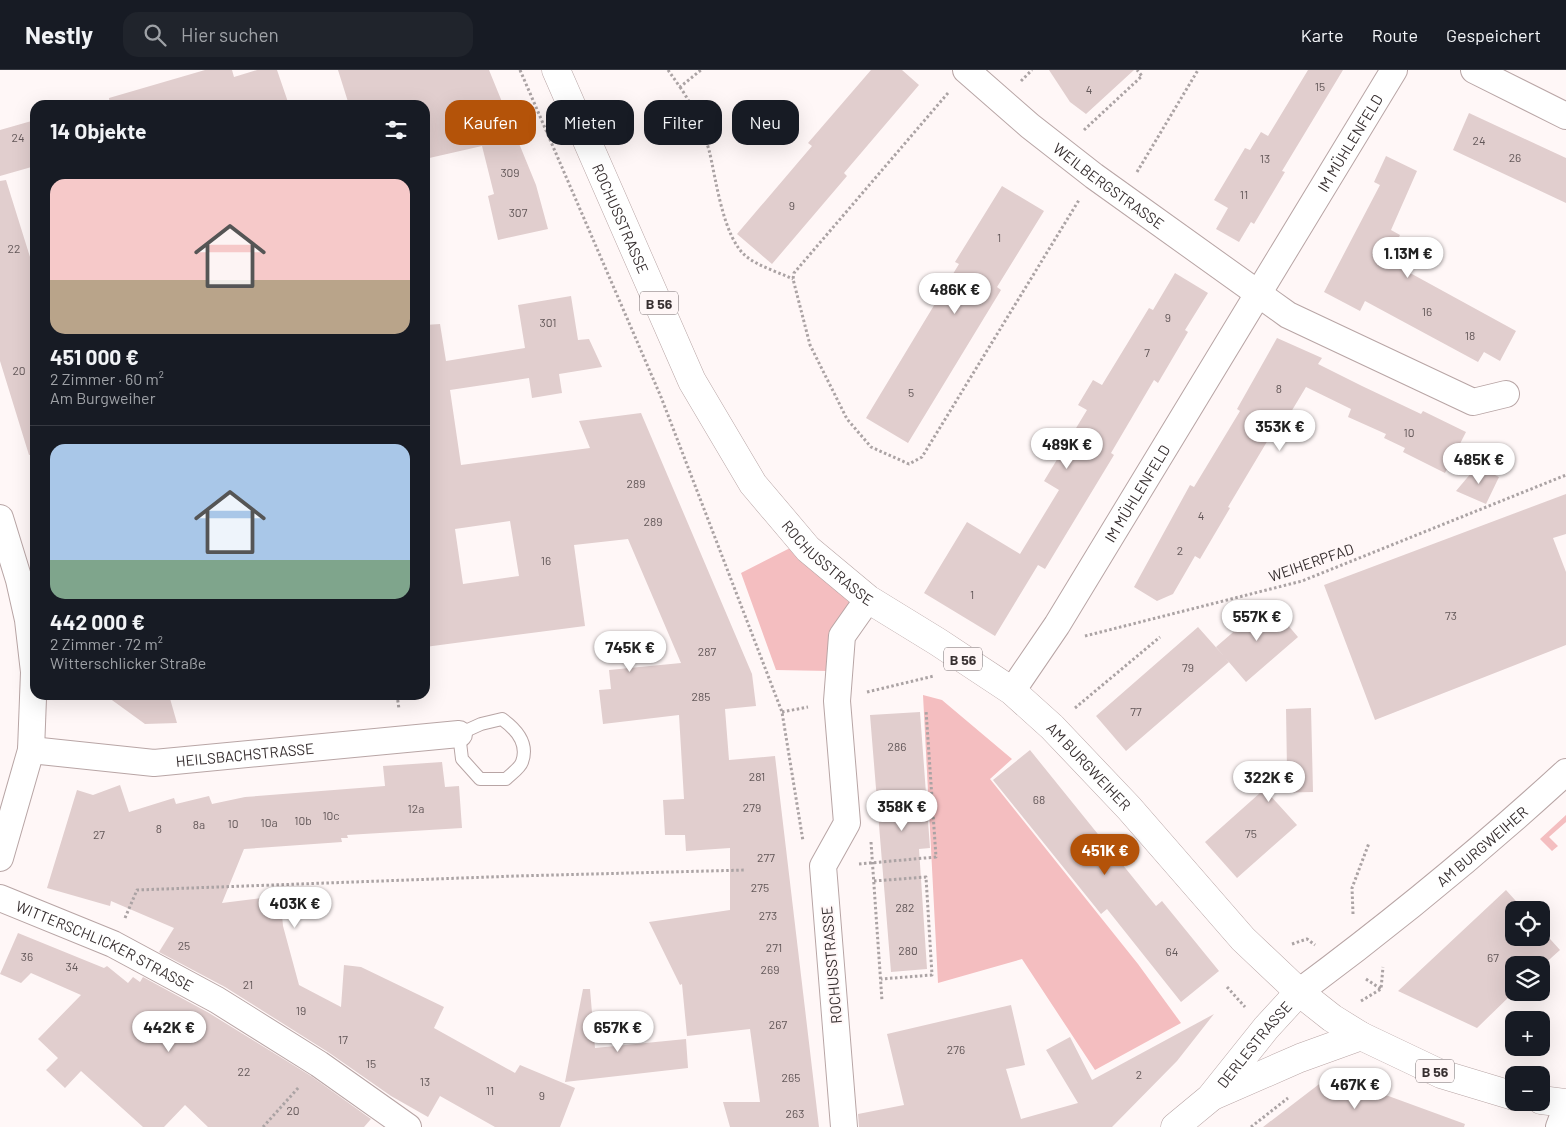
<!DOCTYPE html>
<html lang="de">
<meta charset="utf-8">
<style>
body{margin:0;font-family:Barlow,sans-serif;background:#20242c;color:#f1f3f6;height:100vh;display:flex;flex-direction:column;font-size:19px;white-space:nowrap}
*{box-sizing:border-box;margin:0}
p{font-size:16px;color:#9ea1a6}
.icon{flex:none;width:28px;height:28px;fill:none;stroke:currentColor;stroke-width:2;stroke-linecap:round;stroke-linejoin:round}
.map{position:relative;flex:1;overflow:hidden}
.side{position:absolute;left:30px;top:30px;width:400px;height:600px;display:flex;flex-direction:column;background:#171b24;border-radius:15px;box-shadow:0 5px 20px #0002}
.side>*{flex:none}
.hud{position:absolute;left:445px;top:30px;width:475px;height:45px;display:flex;gap:10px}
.tools{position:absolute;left:1505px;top:831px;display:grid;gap:10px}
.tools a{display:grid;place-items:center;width:45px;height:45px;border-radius:10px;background:#171b24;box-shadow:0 5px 20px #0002;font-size:25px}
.price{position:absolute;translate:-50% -42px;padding:0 11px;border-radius:18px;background:#fff;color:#222;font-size:16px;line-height:32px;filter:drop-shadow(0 1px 2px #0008)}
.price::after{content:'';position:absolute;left:50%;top:30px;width:15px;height:11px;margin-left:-8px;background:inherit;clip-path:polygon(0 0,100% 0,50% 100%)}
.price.active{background:#b45309;color:#fff}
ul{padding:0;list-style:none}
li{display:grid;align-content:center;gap:10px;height:265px;padding:0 20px}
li+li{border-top:1px solid #363941}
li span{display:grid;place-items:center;height:155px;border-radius:15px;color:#555}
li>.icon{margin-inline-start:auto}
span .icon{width:90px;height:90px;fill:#fffc;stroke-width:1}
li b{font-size:21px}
h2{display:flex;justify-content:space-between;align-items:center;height:60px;padding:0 20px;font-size:21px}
.tag{padding:0 18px;border-radius:15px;background:#171b24;box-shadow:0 5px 20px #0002;font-size:18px;line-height:45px}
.tag.active{background:#b45309;color:#fff}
header{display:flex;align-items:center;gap:30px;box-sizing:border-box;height:70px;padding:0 25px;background:#171b24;border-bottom:1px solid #363941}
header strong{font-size:24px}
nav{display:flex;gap:28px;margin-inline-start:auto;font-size:18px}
.search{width:350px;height:45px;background:#20242c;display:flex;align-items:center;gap:12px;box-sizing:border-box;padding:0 18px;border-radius:15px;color:#9ea1a6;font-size:19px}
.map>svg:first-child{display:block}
</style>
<header>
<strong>Nestly</strong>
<div class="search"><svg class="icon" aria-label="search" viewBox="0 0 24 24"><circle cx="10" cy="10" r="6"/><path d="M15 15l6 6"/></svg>Hier suchen</div>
<nav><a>Karte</a><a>Route</a><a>Gespeichert</a></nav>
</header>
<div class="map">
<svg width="1566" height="1057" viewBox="0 0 1566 1057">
<rect width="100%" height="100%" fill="#fff7f7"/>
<!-- green -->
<path fill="#f4bec0" d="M792,477L852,535L829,601L776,600L741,503Z
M923,625L942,630L1012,689L990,709L1138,894L1181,953L1095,1000L1022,889L938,913Z
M1566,745V752L1549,767L1558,776L1552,781L1540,769Z"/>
<!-- building -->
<path fill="#e1cece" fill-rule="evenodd" d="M205,0H232L234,7L257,0H277L289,35H110L109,28Z
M338,0H489L536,115L548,159L498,170L488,126L494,124L482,76L425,89V35H349Z
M871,0H902L919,15L844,103L847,106L772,194L737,164L812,76L808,73Z
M1049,0H1134L1086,44L1070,32Z
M1308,0H1343L1282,101L1285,102L1254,154L1251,152L1239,172L1216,159L1228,138L1214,130L1245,78L1250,80L1261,62L1268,66Z
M1469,43L1566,88V133L1453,80Z
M35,50V96L0,106V60Z
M1386,86L1417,101L1391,160L1400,165L1388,188L1402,196L1401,198L1516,261L1500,291L1484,282L1478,292L1365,231L1360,241L1324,222L1380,115L1374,112Z
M6,110L35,203V384L29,385L0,291V111Z
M1002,116L1044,141L997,217L1001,220L908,373L866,348L959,194L955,192Z
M1175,203L1208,223L1185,260L1188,262L1158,313L1154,310L1111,383L1114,385L1045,499L1038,495L995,566L924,523L967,452L1020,484L1059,420L1044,411L1087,340L1078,335L1093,310L1102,315L1149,238L1153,240Z
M571,226L578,270L589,269L602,297L559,304L562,323L532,328L529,308L450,320L461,395L590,378L579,351L641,343L752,604L756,636L725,639L729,690L775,686L819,1057H730L723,1032H760L750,959L687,966L682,914L680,915L649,852L730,840V778L686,781L685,765H665L663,730L684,729L679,645L603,654L599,620L611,619L609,600L681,593L628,469L574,475L585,556L425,577V255L440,254L446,291L525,278L518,235ZM510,451L519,506L463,514L455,459Z
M1277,268L1322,288L1318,294L1362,316L1421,344L1423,341L1466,362L1445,403L1403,382L1405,378L1384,368L1386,364L1348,347L1351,339L1306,317L1279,362L1274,360L1228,437L1230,438L1200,489L1195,486L1173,524L1157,531L1134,517L1190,415L1194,417L1240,341L1237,339Z
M1477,396L1499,407L1486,434L1456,421Z
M1566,424V464L1553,468L1566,502V575L1375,650L1324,515Z
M1268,532L1298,567L1246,612L1216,577Z
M1198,557L1229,592L1126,681L1096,646Z
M105,625H169L177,653L145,654Z
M1311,638L1313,722L1268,723L1297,755L1237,808L1205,772L1287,699L1286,639Z
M920,642L930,778L919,779L927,899L891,902L870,645Z
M1030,680L1156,836L1162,831L1219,901L1181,932L1107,839L1101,844L993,710Z
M442,692L445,717L459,716L462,758L347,765L348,768H341L342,772L244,779L222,833L262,828L263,835L281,834L283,856L299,915L341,937L344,895L361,897L444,937L434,958L515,1003L520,995L575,1018L560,1057H495L440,1026L428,1047L391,1026L328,982L225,917L159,882L174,858L111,831L110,836L47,818L77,720L93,725L120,715L129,742L174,728L176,734L209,726L212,734L245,727L385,716L383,696Z
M1506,820L1524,840H1514V868H1541V859L1560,880L1541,897V895H1514V922L1477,958L1398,921Z
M18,863L104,898L107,896L128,913L133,907L140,912L143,907L209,943L311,1006L371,1049L364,1057H208L185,1035L164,1057H143L81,1001L65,1018L46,1000L58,988L38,969L81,925L31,903L21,913L0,904Z
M583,919H590L595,978L686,969L688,998L565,1012Z
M1011,935L1025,995L1006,999L1021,1049L1078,1033L1046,980L1070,967L1092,1010L1214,944L1177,991L1112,1057H859L858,1044L904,1035L887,964Z
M1331,1005L1465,1054L1464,1057H1263Z"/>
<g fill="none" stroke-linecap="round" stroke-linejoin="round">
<!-- service casing -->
<g stroke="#b8a5a5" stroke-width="14">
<path id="service" d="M502,649C516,659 529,673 522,692C520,698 511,704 506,709H480L462,689L459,664L481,654Z"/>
</g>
<!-- minor casing -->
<g stroke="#b8a5a5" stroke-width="28">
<g id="minor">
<path id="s1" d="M966,0L1030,56L1094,106L1288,245L1473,332L1506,324"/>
<path d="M1474,0L1566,46"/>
<path d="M0,448L19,510L28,550L34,602L31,680L0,788"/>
<path id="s2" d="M1012,621L1057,555L1394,0"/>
<path id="s3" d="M31,680L154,693L459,664"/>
<path id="s4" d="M0,828L113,874L217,930L319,994L408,1057"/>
<path id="s5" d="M1299,922C1392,853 1481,780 1566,702"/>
<path d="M844,1057L823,796L847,753L837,631L842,566L868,529"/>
<path d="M1559,1057L1566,1038"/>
</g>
</g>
<!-- tertiary casing -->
<g stroke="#b8a5a5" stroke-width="29">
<g id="tertiary">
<path d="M1213,1026L1300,988L1361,966"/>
<path id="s6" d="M1175,1057L1210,1028L1266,958L1299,922"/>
</g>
</g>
<!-- primary casing -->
<g stroke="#b8a5a5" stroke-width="29">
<g id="primary">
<path id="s7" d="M556,0L692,311L753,414L808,479L868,529L938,572L1012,621L1052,657L1129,738L1243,869L1299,922L1332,948L1361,966L1441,1004L1514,1026"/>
<path d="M1541,1030L1566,1033"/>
</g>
</g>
<!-- path -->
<path stroke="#aba3a4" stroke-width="3" stroke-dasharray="2.5 2.5" stroke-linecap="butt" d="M520,0L661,327L782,642L803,771
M668,0L680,17L701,0
M1021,11L1032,0
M680,17C693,36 702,57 709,80C716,108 723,169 747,187C760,197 778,202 793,209
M948,23L794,203L793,209L810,275L847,349L871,377L909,394L922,387L1079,130
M1084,60L1142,6L1137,0
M1137,102L1198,0
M1085,566L1302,511L1566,405
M867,622L934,606
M397,625L399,639
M1075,638L1160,567
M782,642L808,637
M871,772L882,931
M859,794L936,787L926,640
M874,811L926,807L932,905L881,909
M1353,844L1352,818L1369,773
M125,848L137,820L516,806L746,800
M1292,874L1307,869L1315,875
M1366,909L1381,919
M1227,917L1245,937
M1361,931L1381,919L1383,897
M263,1057L299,1017
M1251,1057L1288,1028"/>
<!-- service -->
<use href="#service" stroke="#fff" stroke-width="12"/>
<!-- minor -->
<use href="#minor" stroke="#fff" stroke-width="26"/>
<!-- tertiary -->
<use href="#tertiary" stroke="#fff" stroke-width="28"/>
<!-- primary -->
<use href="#primary" stroke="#fff" stroke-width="28"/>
</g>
<g text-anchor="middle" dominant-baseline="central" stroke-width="4" stroke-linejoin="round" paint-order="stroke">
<!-- number labels -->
<g font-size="12" fill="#625758">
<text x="1320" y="16">15</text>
<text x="1089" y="19">4</text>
<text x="18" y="67">24</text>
<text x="1479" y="70">24</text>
<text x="1515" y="87">26</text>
<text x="1265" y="88">13</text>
<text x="510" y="102">309</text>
<text x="1244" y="124">11</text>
<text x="792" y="135">9</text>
<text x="518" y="142">307</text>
<text x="999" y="167">1</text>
<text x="14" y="178">22</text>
<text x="1427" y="241">16</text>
<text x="1168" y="247">9</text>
<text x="548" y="252">301</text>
<text x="1470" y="265">18</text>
<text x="1147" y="282">7</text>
<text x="19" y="300">20</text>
<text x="1279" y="318">8</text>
<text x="911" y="322">5</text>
<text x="1409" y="362">10</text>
<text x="636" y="413">289</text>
<text x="1201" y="445">4</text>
<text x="653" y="451">289</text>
<text x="1180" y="480">2</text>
<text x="546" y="490">16</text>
<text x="972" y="524">1</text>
<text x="1451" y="545">73</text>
<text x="707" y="581">287</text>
<text x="1188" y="597">79</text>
<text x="701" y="626">285</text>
<text x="1136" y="641">77</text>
<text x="897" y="676">286</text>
<text x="757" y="706">281</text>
<text x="1039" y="729">68</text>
<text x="752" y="737">279</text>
<text x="416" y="738">12a</text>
<text x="331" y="745">10c</text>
<text x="303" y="750">10b</text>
<text x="269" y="752">10a</text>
<text x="233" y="753">10</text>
<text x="199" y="754">8a</text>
<text x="159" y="758">8</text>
<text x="1251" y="763">75</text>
<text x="99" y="764">27</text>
<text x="766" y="787">277</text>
<text x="760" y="817">275</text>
<text x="905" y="837">282</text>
<text x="768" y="845">273</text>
<text x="184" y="875">25</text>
<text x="774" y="877">271</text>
<text x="908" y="880">280</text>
<text x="1172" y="881">64</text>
<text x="27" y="886">36</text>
<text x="1493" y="887">67</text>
<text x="72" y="896">34</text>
<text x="770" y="899">269</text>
<text x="248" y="914">21</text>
<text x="301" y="940">19</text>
<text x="778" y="954">267</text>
<text x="343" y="969">17</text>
<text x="956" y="979">276</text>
<text x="371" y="993">15</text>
<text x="244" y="1001">22</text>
<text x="1139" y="1004">2</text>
<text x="791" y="1007">265</text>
<text x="425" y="1011">13</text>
<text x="490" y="1020">11</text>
<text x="542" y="1025">9</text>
<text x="293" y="1040">20</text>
<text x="795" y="1043">263</text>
</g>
<!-- shield labels -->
<g fill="#fff7f7" stroke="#736b6c" stroke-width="1">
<rect x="640" y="221.5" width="38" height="23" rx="4"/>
<rect x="944" y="577.5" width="38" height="23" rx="4"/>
<rect x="1416" y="989.5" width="38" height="23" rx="4"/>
</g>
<g font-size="14" font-weight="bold" fill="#372f30">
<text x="659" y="233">B 56</text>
<text x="963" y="589">B 56</text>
<text x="1435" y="1001">B 56</text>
</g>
<!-- street labels -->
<g font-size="15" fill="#372f30" stroke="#fff7f7">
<text stroke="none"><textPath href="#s2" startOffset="644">IM MÜHLENFELD</textPath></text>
<text stroke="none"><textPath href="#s1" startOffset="184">WEILBERGSTRASSE</textPath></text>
<text stroke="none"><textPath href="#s7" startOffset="162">ROCHUSSTRASSE</textPath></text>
<text stroke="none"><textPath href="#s2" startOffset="234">IM MÜHLENFELD</textPath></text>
<text transform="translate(1311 492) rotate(-19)">WEIHERPFAD</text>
<text stroke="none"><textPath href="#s7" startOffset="568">ROCHUSSTRASSE</textPath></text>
<text stroke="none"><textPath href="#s3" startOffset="215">HEILSBACHSTRASSE</textPath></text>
<text stroke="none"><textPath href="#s7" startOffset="901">AM BURGWEIHER</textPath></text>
<text stroke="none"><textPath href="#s5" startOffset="234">AM BURGWEIHER</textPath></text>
<text stroke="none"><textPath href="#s4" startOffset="115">WITTERSCHLICKER STRASSE</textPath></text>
<text transform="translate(831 895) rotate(-95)">ROCHUSSTRASSE</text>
<text stroke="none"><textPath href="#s6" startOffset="115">DERLESTRASSE</textPath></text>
</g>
</g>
</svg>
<div class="tools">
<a><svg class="icon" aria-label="locate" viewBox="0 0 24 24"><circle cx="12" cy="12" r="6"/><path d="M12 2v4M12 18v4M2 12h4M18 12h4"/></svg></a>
<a><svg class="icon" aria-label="layers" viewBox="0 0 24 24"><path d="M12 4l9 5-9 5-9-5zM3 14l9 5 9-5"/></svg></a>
<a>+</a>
<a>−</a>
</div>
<b class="price" style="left:1408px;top:209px">1.13M €</b>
<b class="price" style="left:955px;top:245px">486K €</b>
<b class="price" style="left:1280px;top:382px">353K €</b>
<b class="price" style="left:1067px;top:400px">489K €</b>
<b class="price" style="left:1479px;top:415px">485K €</b>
<b class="price" style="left:1257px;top:572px">557K €</b>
<b class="price" style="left:630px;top:603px">745K €</b>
<b class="price" style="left:1269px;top:733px">322K €</b>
<b class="price" style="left:902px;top:762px">358K €</b>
<b class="price active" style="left:1105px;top:806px">451K €</b>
<b class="price" style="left:295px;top:859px">403K €</b>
<b class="price" style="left:169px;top:983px">442K €</b>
<b class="price" style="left:618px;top:983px">657K €</b>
<b class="price" style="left:1355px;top:1040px">467K €</b>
<div class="hud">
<a class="tag active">Kaufen</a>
<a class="tag">Mieten</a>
<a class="tag">Filter</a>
<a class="tag">Neu</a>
</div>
<section class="side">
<h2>14 Objekte<svg class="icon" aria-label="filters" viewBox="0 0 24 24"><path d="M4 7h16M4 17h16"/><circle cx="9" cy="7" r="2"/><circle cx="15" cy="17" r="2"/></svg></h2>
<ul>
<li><span style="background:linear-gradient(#f6c9c9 65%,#b9a48a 0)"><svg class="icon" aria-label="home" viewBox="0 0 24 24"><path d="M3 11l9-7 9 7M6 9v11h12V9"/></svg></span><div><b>451 000 €</b><p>2 Zimmer · 60 m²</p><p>Am Burgweiher</p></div></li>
<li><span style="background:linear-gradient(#a9c7e8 75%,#7fa58c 0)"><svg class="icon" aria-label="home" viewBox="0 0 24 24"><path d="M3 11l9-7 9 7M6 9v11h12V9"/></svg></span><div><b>442 000 €</b><p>2 Zimmer · 72 m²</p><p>Witterschlicker Straße</p></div></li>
</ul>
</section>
</div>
